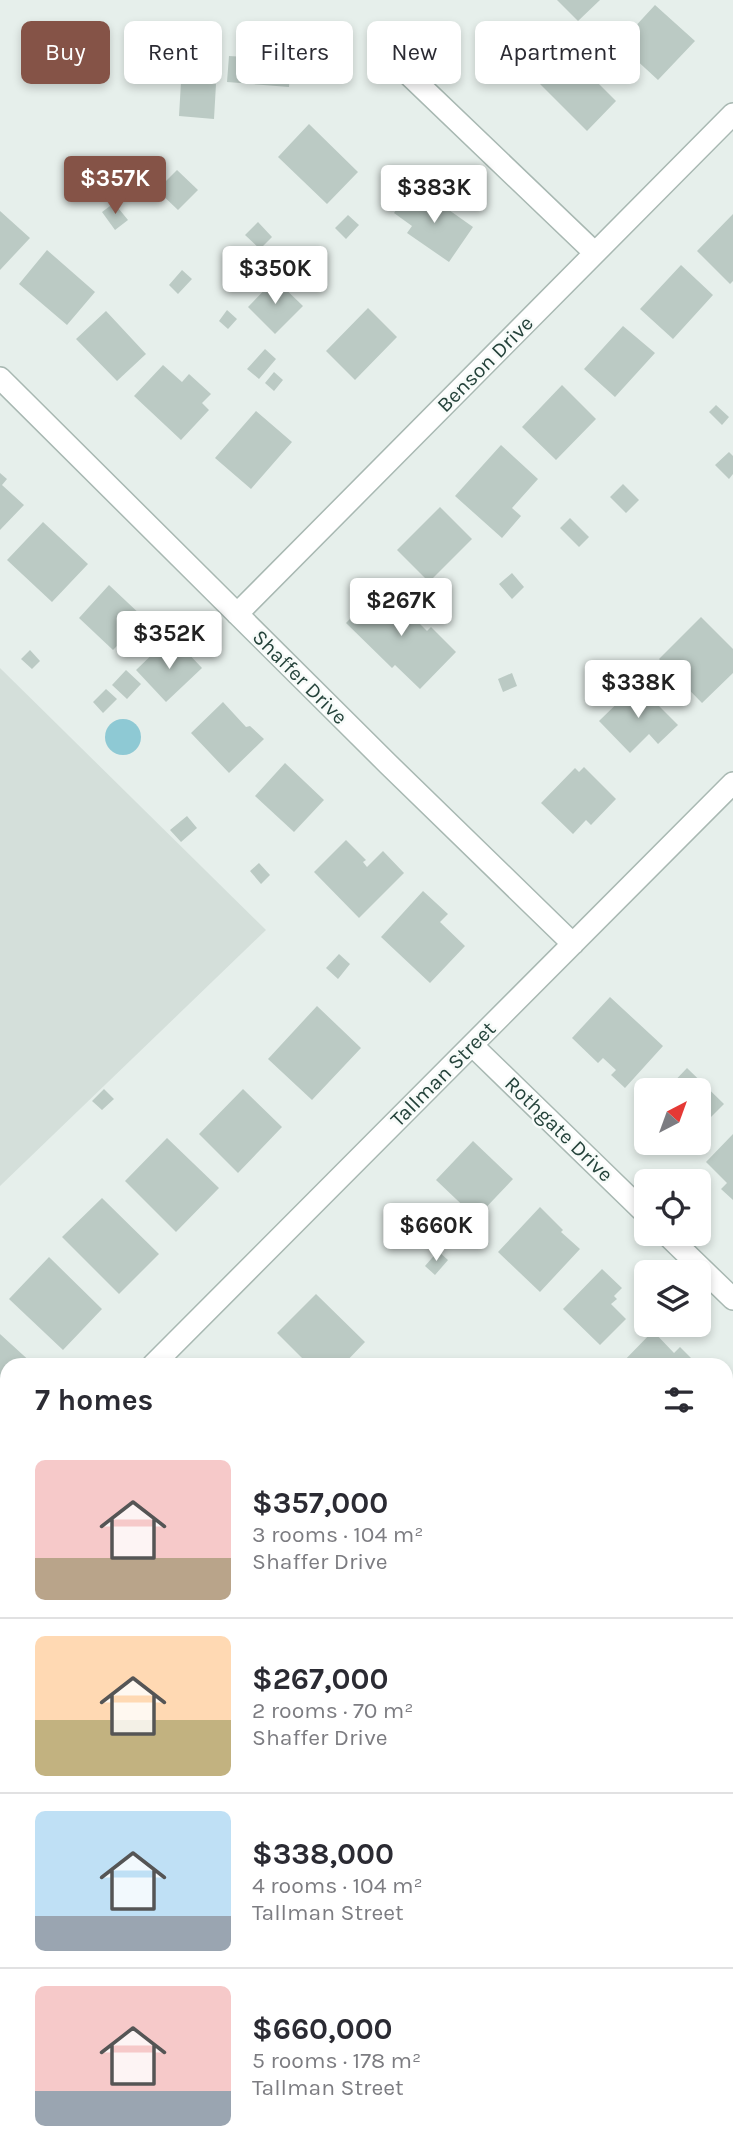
<!DOCTYPE html>
<meta charset="utf-8">
<style>
body{margin:0;font-family:Karla,sans-serif;background:#f2f2f3;color:#2b2b33;height:100vh;display:flex;flex-direction:column;font-size:26px;white-space:nowrap}
*{box-sizing:border-box;margin:0}
p{font-size:23px;color:#7c7c81}
.icon{flex:none;width:38px;height:38px;fill:none;stroke:currentColor;stroke-width:2;stroke-linecap:round;stroke-linejoin:round}
.map{position:relative;flex:1;overflow:hidden}
.panel{position:absolute;left:0px;top:1358px;width:733px;height:798px;display:flex;flex-direction:column;background:#fff;border-radius:21px 21px 0 0;box-shadow:0 4px 10px #0003}
.panel>*{flex:none}
.banner{position:absolute;left:21px;top:21px;width:691px;height:63px;display:flex;gap:14px}
.needle{width:46px;rotate:41deg}
.fabs{position:absolute;left:634px;top:1078px;display:grid;gap:14px}
.fabs a{display:grid;place-items:center;width:77px;height:77px;border-radius:10px;background:#fff;box-shadow:0 4px 10px #0003;font-size:35px}
.price{position:absolute;translate:-50% -60px;padding:0 16px;border-radius:7px;background:#fff;color:#222;font-size:23px;line-height:46px;filter:drop-shadow(0 2px 4px #0008)}
.price::after{content:'';position:absolute;left:50%;top:42px;width:21px;height:16px;margin-left:-10px;background:inherit;clip-path:polygon(0 0,100% 0,50% 100%)}
.price.selected{background:#855347;color:#fff}
ul{padding:0;list-style:none}
li{display:flex;align-items:center;gap:21px;height:175px;padding:0 35px}
li+li{border-top:2px solid #e1e1e2}
li span{display:grid;place-items:center;flex:none;width:196px;height:140px;border-radius:10px;color:#555}
li>.icon{margin-inline-start:auto}
span .icon{width:84px;height:84px;fill:#fffc;stroke-width:1}
li b{font-size:30px}
h2{display:flex;justify-content:space-between;align-items:center;height:84px;padding:0 35px;font-size:30px}
.chip{padding:0 24px;border-radius:10px;background:#fff;box-shadow:0 4px 10px #0003;font-size:24px;line-height:63px}
.chip.selected{background:#855347;color:#fff}
.map>svg:first-child{display:block}
</style>
<div class="map">
<svg width="733" height="2156" viewBox="0 0 733 2156">
<rect width="100%" height="100%" fill="#e6efeb"/>
<!-- built -->
<path fill="#d4dfda" d="M0,668L266,930L0,1186Z"/>
<!-- water -->
<path fill="#8ec9d4" d="M105 737a18 18 0 1 1 36 0a18 18 0 1 1-36 0Z"/>
<!-- building -->
<path fill="#bbcac4" d="M557,0H600L578,21Z
M655,5L695,41L658,80L619,44Z
M249,24L294,28L289,87L227,82L229,56L246,57Z
M539,24L616,101L587,131L510,54Z
M578,26L596,44L586,53L568,35Z
M51,34L66,47L54,61L39,48Z
M181,82L216,84L214,119L179,116Z
M309,124L358,172L327,204L278,157Z
M76,163L88,173L80,182L68,173Z
M177,170L198,190L178,210L157,190Z
M409,191L427,204L432,198L473,227L449,262L407,233L412,226L394,213Z
M114,203L128,220L115,230L102,212Z
M0,211L30,238L0,270Z
M733,214V281L730,284L697,251Z
M348,215L359,225L346,239L335,228Z
M258,222L272,237L260,249L245,235Z
M47,250L95,292L67,325L19,284Z
M681,265L713,295L673,339L640,309Z
M182,270L192,279L178,294L169,285Z
M275,279L303,306L275,334L248,307Z
M368,308L397,337L355,380L326,351Z
M227,310L237,319L228,329L219,321Z
M106,311L146,354L117,381L76,339Z
M623,326L655,353L615,397L584,369Z
M265,349L276,359L259,379L247,369Z
M163,365L182,382L189,374L211,394L202,403L209,410L181,440L134,396Z
M274,372L283,380L274,391L265,383Z
M562,385L596,419L556,460L522,427Z
M716,405L729,417L722,425L709,412Z
M256,411L292,442L251,489L215,458Z
M501,445L538,479L512,508L521,516L502,538L455,496Z
M729,452L733,456V474L729,479L715,465Z
M0,473L7,479L2,485L24,505L0,530Z
M623,484L639,500L626,513L610,497Z
M440,507L472,539L429,582L397,550Z
M570,518L589,537L579,547L560,528Z
M43,522L88,564L52,602L7,560Z
M512,573L524,587L512,599L499,584Z
M109,585L144,618L113,650L79,618Z
M382,586L427,631L431,627L456,652L420,689L395,665L392,668L346,623Z
M701,617L733,649V673L702,703L659,659Z
M162,645L173,657L183,648L202,668L166,702L136,670Z
M30,650L40,661L32,669L21,659Z
M126,670L141,684L127,699L112,685Z
M512,673L517,686L503,692L498,679Z
M637,684L678,725L658,744L649,734L630,753L599,721Z
M106,689L117,699L103,713L93,702Z
M223,702L246,727L250,726L264,739L229,773L191,733Z
M285,763L324,800L294,832L255,796Z
M584,767L616,799L591,825L586,820L573,834L541,803L575,768L579,772Z
M187,816L197,828L181,842L170,830Z
M346,840L366,860L363,862L367,867L383,851L404,873L359,918L314,872Z
M259,863L270,875L261,884L250,871Z
M423,891L448,914L440,922L465,946L430,983L381,937Z
M339,954L350,964L338,979L326,968Z
M610,997L663,1046L625,1088L611,1075L616,1070L603,1058L598,1063L572,1038Z
M317,1006L361,1048L312,1100L268,1059Z
M687,1068L724,1104L698,1130V1090H654L661,1083L667,1089Z
M104,1089L114,1099L102,1110L92,1101Z
M243,1089L282,1127L238,1173L199,1134Z
M733,1134V1200L721,1189L727,1183L706,1162Z
M167,1138L219,1188L176,1232L125,1181Z
M473,1141L513,1179L476,1218L436,1180Z
M102,1198L159,1254L119,1294L62,1237Z
M540,1207L563,1230L561,1232L580,1249L540,1292L498,1252Z
M438,1251L448,1260L435,1275L425,1266Z
M49,1257L102,1309L63,1350L9,1299Z
M602,1269L622,1288L614,1296L617,1299L611,1304L626,1319L600,1345L563,1309Z
M316,1294L365,1342L343,1365H300L304,1360L277,1333Z
M653,1331L674,1353L680,1347L698,1365H620Z
M0,1334L34,1365H7V1387L2,1383L0,1385Z
M726,1404L733,1410V1469L726,1463Z
M7,1613V1694L0,1688V1665L2,1663L0,1660V1620Z
M0,1886L7,1893V1952L0,1960Z
M206,2149H229L227,2156L204,2155Z"/>
<g fill="none" stroke-linecap="round" stroke-linejoin="round">
<!-- minor casing -->
<g stroke="#a8b8b2" stroke-width="24">
<path id="minor" d="M406,72L595,253
M0,378L388,764L573,944
M237,614L733,114
M472,1045L646,1214
M666,1234L733,1299
M153,1365L733,783
M0,1517L7,1510
M0,1797L7,1804"/>
</g>
<!-- minor -->
<use href="#minor" stroke="#fff" stroke-width="21"/>
</g>
<g text-anchor="middle" dominant-baseline="central" stroke-width="5" stroke-linejoin="round" paint-order="stroke">
<!-- street labels -->
<g font-size="21" fill="#24423a" stroke="#f7fbf9">
<text transform="translate(485 364) rotate(-45)">Benson Drive</text>
<text transform="translate(300 677) rotate(45)">Shaffer Drive</text>
<text transform="translate(443 1074) rotate(-45)">Tallman Street</text>
<text transform="translate(559 1129) rotate(44)">Rothgate Drive</text>
</g>
</g>
</svg>
<div class="fabs">
<a><svg class="needle" viewBox="-14 -14 28 28"><path d="M0-13l5 13h-10z" fill="#e53935"/><path d="M0 13l5-13h-10z" fill="#7c7c81"/></svg></a>
<a><svg class="icon" aria-label="locate" viewBox="0 0 24 24"><circle cx="12" cy="12" r="6"/><path d="M12 2v4M12 18v4M2 12h4M18 12h4"/></svg></a>
<a><svg class="icon" aria-label="layers" viewBox="0 0 24 24"><path d="M12 4l9 5-9 5-9-5zM3 14l9 5 9-5"/></svg></a>
</div>
<b class="price selected" style="left:115px;top:216px">$357K</b>
<b class="price" style="left:434px;top:225px">$383K</b>
<b class="price" style="left:275px;top:306px">$350K</b>
<b class="price" style="left:401px;top:638px">$267K</b>
<b class="price" style="left:169px;top:671px">$352K</b>
<b class="price" style="left:638px;top:720px">$338K</b>
<b class="price" style="left:436px;top:1263px">$660K</b>
<div class="banner">
<a class="chip selected">Buy</a>
<a class="chip">Rent</a>
<a class="chip">Filters</a>
<a class="chip">New</a>
<a class="chip">Apartment</a>
</div>
<section class="panel">
<h2>7 homes<svg class="icon" aria-label="filters" viewBox="0 0 24 24"><path d="M4 7h16M4 17h16"/><circle cx="9" cy="7" r="2"/><circle cx="15" cy="17" r="2"/></svg></h2>
<ul>
<li><span style="background:linear-gradient(#f6c9c9 70%,#b9a48a 0)"><svg class="icon" aria-label="home" viewBox="0 0 24 24"><path d="M3 11l9-7 9 7M6 9v11h12V9"/></svg></span><div><b>$357,000</b><p>3 rooms · 104 m²</p><p>Shaffer Drive</p></div></li>
<li><span style="background:linear-gradient(#ffd9b3 60%,#c2b280 0)"><svg class="icon" aria-label="home" viewBox="0 0 24 24"><path d="M3 11l9-7 9 7M6 9v11h12V9"/></svg></span><div><b>$267,000</b><p>2 rooms · 70 m²</p><p>Shaffer Drive</p></div></li>
<li><span style="background:linear-gradient(#bfe0f5 75%,#9aa5b1 0)"><svg class="icon" aria-label="home" viewBox="0 0 24 24"><path d="M3 11l9-7 9 7M6 9v11h12V9"/></svg></span><div><b>$338,000</b><p>4 rooms · 104 m²</p><p>Tallman Street</p></div></li>
<li><span style="background:linear-gradient(#f6c9c9 75%,#9aa5b1 0)"><svg class="icon" aria-label="home" viewBox="0 0 24 24"><path d="M3 11l9-7 9 7M6 9v11h12V9"/></svg></span><div><b>$660,000</b><p>5 rooms · 178 m²</p><p>Tallman Street</p></div></li>
</ul>
</section>
</div>
